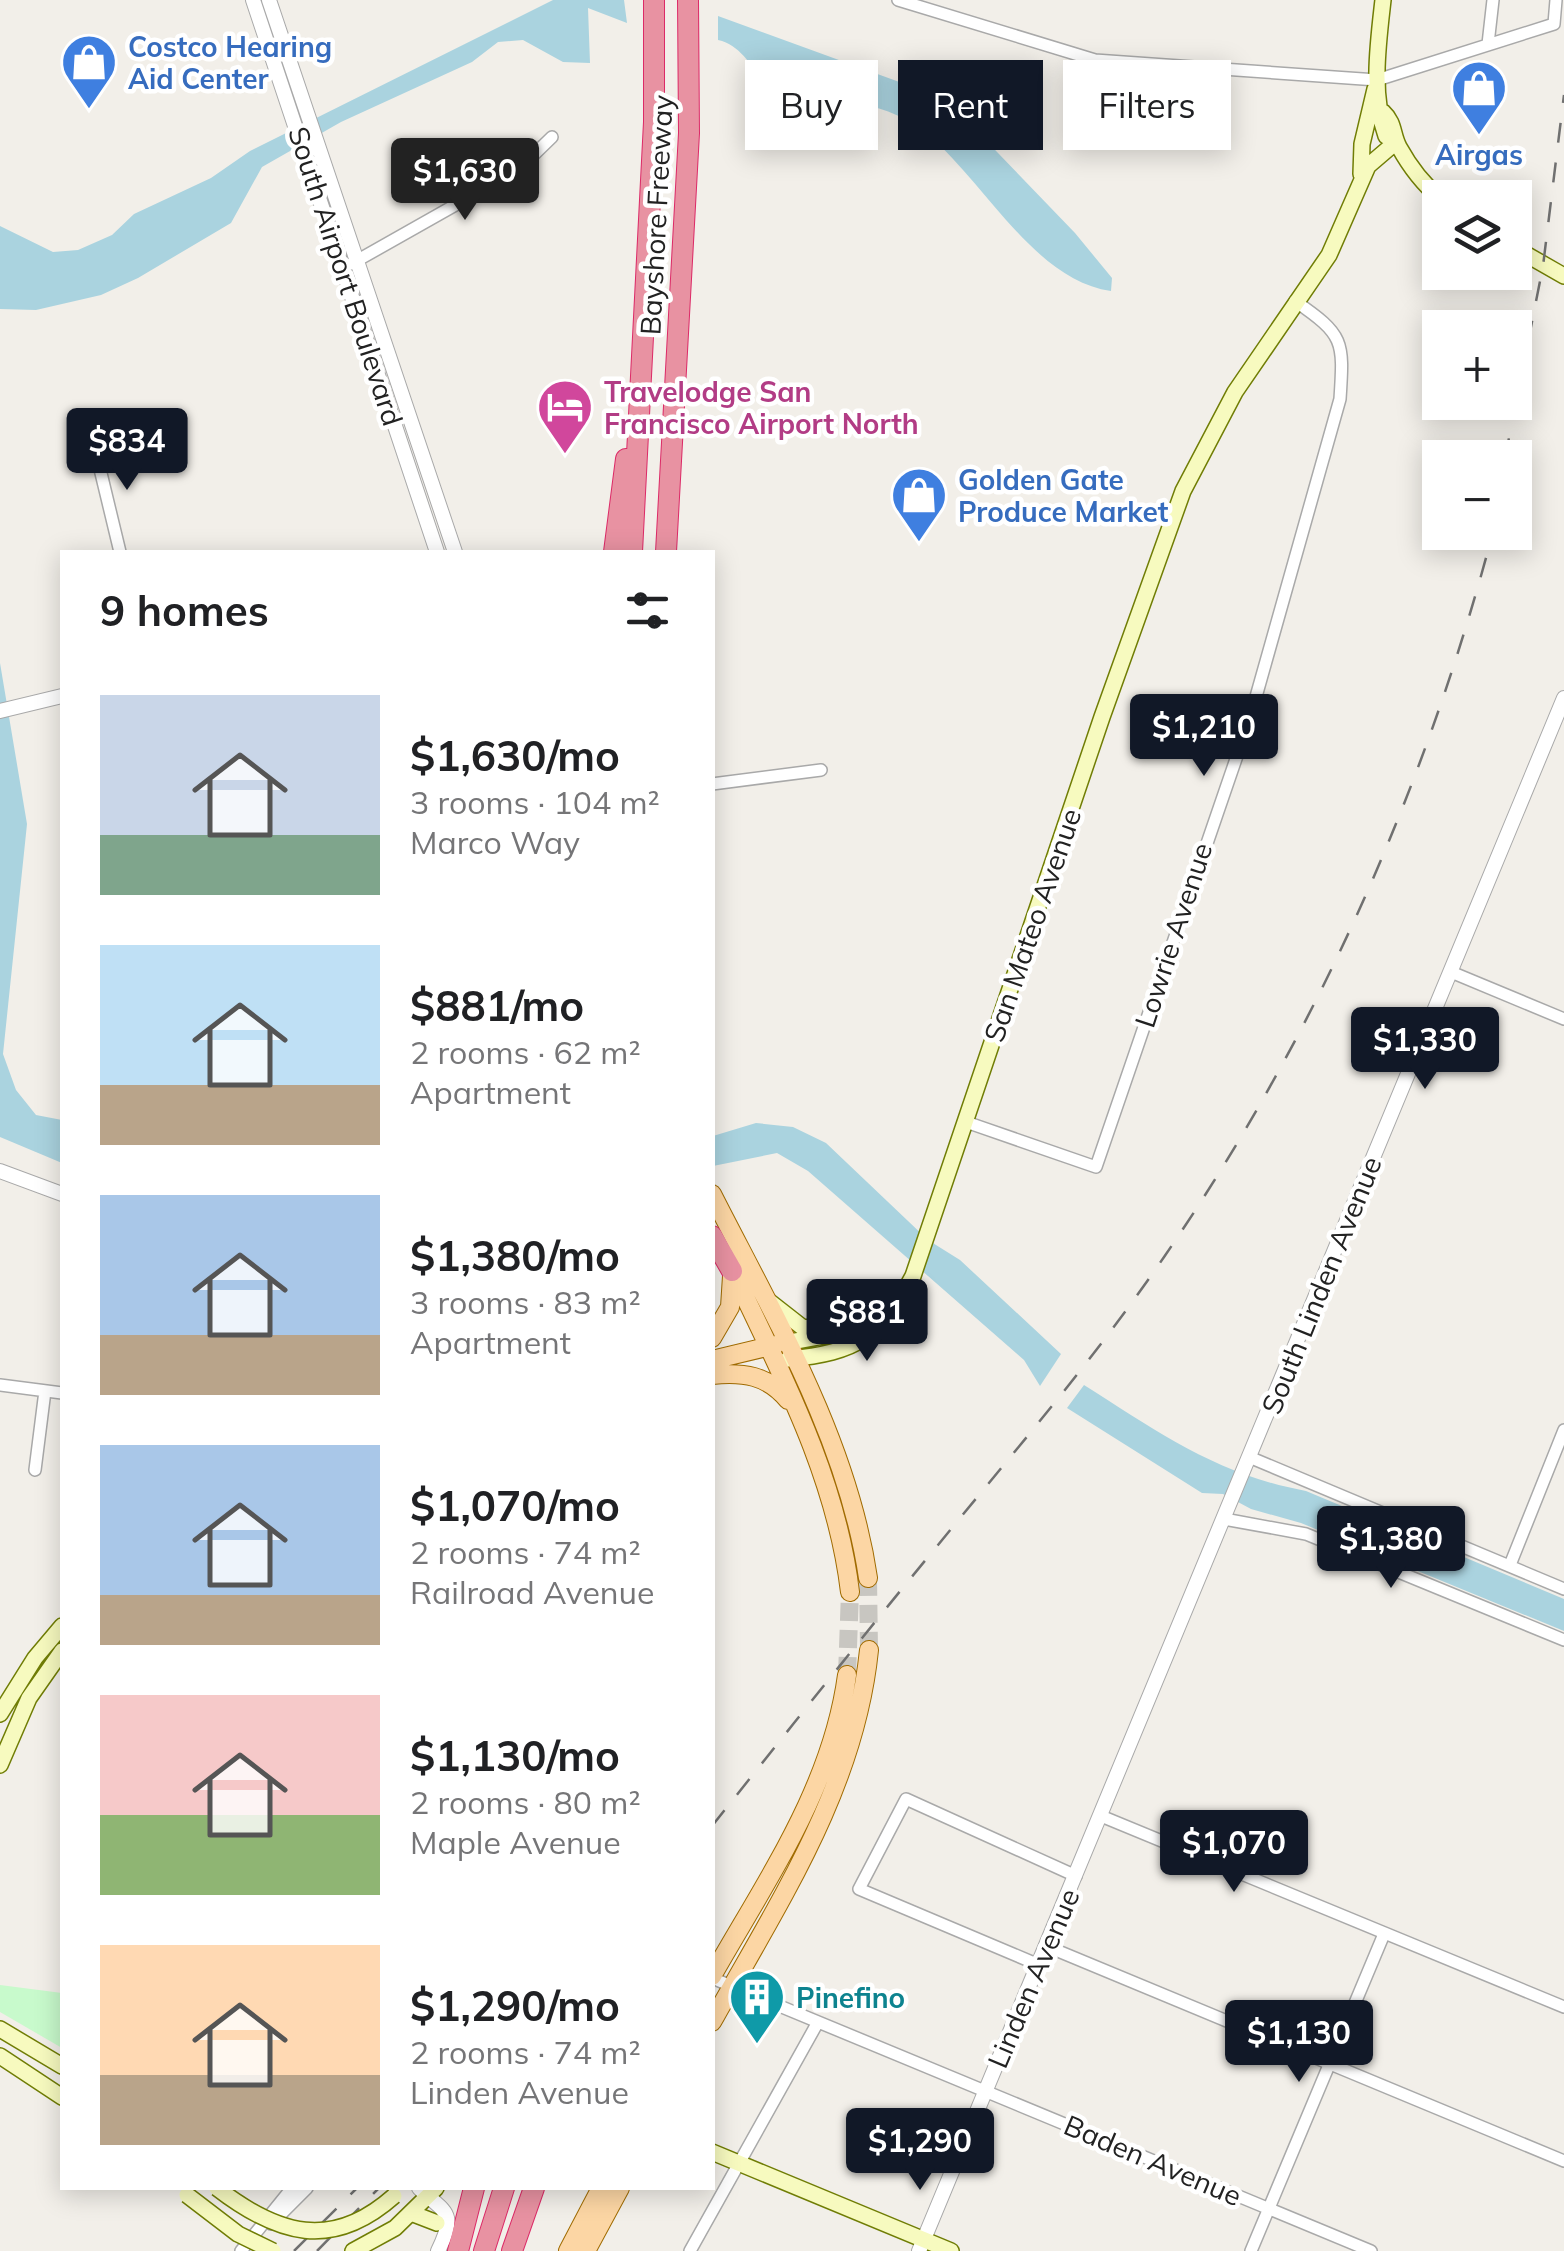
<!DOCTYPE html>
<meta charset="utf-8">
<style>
body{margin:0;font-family:Mulish,sans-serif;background:#f2f2f2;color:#202124;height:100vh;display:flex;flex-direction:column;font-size:38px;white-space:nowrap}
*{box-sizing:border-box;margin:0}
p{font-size:32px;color:#757577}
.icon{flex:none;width:55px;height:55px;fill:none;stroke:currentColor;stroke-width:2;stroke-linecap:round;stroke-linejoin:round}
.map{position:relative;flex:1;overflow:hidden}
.side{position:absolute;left:60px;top:550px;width:655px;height:1640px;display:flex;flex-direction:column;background:#fff;border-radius:0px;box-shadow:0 5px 25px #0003}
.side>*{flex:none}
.top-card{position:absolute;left:745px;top:60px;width:668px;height:90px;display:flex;gap:20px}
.tools{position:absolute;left:1422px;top:180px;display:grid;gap:20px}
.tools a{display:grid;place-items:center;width:110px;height:110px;border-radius:0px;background:#fff;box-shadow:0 5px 25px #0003;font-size:50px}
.price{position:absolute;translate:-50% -85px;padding:0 22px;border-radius:10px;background:#111827;color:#fff;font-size:32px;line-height:65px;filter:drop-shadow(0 2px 5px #0008)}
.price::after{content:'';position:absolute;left:50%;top:60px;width:30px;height:22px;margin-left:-15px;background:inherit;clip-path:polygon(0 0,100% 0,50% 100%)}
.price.selected{background:#222;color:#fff}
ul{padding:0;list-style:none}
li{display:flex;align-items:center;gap:30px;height:250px;padding:0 40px}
li span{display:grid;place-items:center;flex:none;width:280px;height:200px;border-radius:0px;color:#555}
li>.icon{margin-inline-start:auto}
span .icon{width:120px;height:120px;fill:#fffc;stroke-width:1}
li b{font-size:42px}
h2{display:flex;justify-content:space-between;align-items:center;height:120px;padding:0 40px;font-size:42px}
.chip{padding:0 35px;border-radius:0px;background:#fff;box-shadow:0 5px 25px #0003;font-size:35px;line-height:90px}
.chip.selected{background:#111827;color:#fff}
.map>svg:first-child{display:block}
</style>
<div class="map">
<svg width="1564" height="2251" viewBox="0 0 1564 2251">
<rect width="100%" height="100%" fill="#f2efe9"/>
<!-- park -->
<path fill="#c8facc" d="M0,1985L62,1993V2048L0,2012Z"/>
<!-- water -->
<path fill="#aad3df" d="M553,0H624L627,23L588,8L590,63L563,62L523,40L498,42L472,62L341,122L262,167L231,223L138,278L101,295L36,310L0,309V226L53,252L78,250L112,235L134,214L211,178L250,151Z
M718,16L946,99L1075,233L1112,278L1111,291C1032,280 982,176 922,130C880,97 824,103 776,85C752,76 746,46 718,40Z
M0,663L27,824L3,1054L16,1090L36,1115L62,1120V1163L0,1137Z
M756,1123L793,1127L826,1143L928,1240L960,1260L1061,1354L1040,1386L1024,1360L808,1171L777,1153L713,1166V1136Z
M1084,1385C1158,1432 1218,1475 1306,1491L1564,1599V1631L1301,1523L1251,1509L1223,1494L1202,1493L1067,1408Z"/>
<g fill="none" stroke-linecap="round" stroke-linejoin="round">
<!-- primary-tunnel -->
<path stroke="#c8c6c1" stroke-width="18" stroke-dasharray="18 9" stroke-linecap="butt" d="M868,1578L869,1650
M847,1675L850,1592"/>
<!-- minor casing -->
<g stroke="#a9a9a9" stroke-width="14">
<path id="minor" d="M898,0L1095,60L1377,80L1554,24L1556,0
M1488,44L1493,0
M351,264L519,169L552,137
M94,444L120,552
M712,784L821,770
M1451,972L1564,1019
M966,1122L1096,1167L1250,718L1340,399C1344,340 1344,335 1295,301
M0,1385L62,1393
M1249,1457L1564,1589
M35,1470L45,1391
M1224,1519L1306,1534L1564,1640
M1510,1565L1564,1430
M1101,1816L1564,2007
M1046,1946L1564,2161
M1039,1965L859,1889L906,1799L1076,1876
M712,1978L1371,2251
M271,2224L307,2188
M241,2251L292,2188
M690,2251L818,2022
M1251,2251L1384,1934"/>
</g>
<!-- tertiary casing -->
<g stroke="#a9a9a9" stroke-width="16">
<path id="tertiary" d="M253,0L437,552
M269,0L455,552
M0,711L62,696
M0,1171L62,1194
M419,2188C444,2213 458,2210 438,2251
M919,2251L1564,698"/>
</g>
<!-- secondary casing -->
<g stroke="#707d05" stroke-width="18">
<path id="secondary" d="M1383,0C1378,44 1371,94 1386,136L1396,142
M1383,112C1395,123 1392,134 1399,147C1410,167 1423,184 1440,198
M1361,174L1362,144L1375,89
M1515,248L1564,276
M770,1302L802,1327L828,1331
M785,1343L834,1334L886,1304L897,1302
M788,1359C857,1353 881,1337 913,1276L1102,717L1183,491L1235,392L1329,255L1368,166L1396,142
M0,1714L35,1658L62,1626
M0,1765L29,1698L62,1651
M0,2029L62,2066
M0,2056L62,2097
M712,2152L951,2251
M411,2213L437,2223
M353,2251L395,2228L436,2188"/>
</g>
<!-- primary casing -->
<g stroke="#a06b00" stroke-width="20">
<path id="primary" d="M712,1194C774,1316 848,1441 868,1578
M728,1261C778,1368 836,1473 850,1592
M712,1338L730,1307L732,1276
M712,1360L775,1345
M712,1375C744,1372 767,1375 788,1400
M712,1976C767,1879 832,1787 847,1675
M712,2022C778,1903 855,1789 869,1650
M568,2251L601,2188
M586,2251L620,2188"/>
</g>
<!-- motorway casing -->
<g stroke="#dc2a67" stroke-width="22">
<path id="motorway" d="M614,552L626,459
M632,552L654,122V0
M666,552L689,133L688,0
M712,1236L732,1271
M458,2251L474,2188
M484,2251L504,2188
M512,2251L534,2188"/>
</g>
<!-- minor -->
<use href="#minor" stroke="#fff" stroke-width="11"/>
<!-- tertiary -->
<use href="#tertiary" stroke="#fff" stroke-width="14"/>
<!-- secondary -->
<use href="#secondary" stroke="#f7fabf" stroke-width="15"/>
<!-- primary -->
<use href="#primary" stroke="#fcd6a4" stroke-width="18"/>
<!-- motorway -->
<use href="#motorway" stroke="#e892a2" stroke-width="20"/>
<!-- rail -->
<path stroke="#707070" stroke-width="2.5" stroke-dasharray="20 20" stroke-linecap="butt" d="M1505,458L1543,266L1564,95
M712,1826C787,1732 861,1638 938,1545C1007,1460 1079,1377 1143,1287C1305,1060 1422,801 1493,532
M294,2251L357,2188
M317,2251L379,2188"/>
<!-- secondary-bridge casing -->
<g stroke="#707d05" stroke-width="18" stroke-linecap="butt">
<path id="secondary-bridge" d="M217,2188C278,2235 332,2251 394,2196
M187,2195L238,2234L273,2251"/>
</g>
<!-- secondary-bridge -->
<use href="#secondary-bridge" stroke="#f7fabf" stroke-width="15"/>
</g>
<!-- icons -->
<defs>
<g id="shop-pin" transform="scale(2.875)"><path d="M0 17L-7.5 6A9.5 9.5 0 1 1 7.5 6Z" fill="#3f7fe0" stroke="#fff"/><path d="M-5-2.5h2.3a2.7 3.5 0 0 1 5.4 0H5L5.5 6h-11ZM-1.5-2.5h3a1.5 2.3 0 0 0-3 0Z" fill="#fff"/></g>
<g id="hotel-pin" transform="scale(2.875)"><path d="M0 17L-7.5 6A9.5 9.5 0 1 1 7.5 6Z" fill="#d1479c" stroke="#fff"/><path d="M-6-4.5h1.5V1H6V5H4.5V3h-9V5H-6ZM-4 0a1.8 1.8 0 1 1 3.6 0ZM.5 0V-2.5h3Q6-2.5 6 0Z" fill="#fff"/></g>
<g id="building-pin" transform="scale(2.875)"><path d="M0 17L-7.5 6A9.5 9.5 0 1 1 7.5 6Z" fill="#0f9aa8" stroke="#fff"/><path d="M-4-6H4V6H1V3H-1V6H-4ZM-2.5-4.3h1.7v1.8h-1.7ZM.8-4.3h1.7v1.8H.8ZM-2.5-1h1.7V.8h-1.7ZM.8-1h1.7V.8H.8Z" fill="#fff"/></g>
</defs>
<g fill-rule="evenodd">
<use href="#shop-pin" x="89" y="62"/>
<use href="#shop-pin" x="1479" y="88"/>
<use href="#hotel-pin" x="565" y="407"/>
<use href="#shop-pin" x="919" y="495"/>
<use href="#building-pin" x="757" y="1997"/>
</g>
<g text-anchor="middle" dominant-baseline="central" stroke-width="9" stroke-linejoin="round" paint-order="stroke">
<!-- shop labels -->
<g font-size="28" font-weight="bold" fill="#366cbe" stroke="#fff" text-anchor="start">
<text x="128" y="46">Costco Hearing<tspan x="128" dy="32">Aid Center</tspan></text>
<text x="1479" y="154" text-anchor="middle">Airgas</text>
<text x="958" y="479">Golden Gate<tspan x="958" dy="32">Produce Market</tspan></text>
</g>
<!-- street labels -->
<g font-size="28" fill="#222" stroke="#fff">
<text transform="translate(656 215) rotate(-87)">Bayshore Freeway</text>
<text transform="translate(346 276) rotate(72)">South Airport Boulevard</text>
<text transform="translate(1032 925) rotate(-71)">San Mateo Avenue</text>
<text transform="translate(1173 935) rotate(-72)">Lowrie Avenue</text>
<text transform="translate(1321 1285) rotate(-68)">South Linden Avenue</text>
<text transform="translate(1033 1978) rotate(-67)">Linden Avenue</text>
<text transform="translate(1153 2160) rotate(23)">Baden Avenue</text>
</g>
<!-- hotel labels -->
<g font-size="28" font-weight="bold" fill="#b23c85" stroke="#fff" text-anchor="start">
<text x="604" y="391">Travelodge San<tspan x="604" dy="32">Francisco Airport North</tspan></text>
</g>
<!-- culture labels -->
<g font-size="28" font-weight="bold" fill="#0d838f" stroke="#fff" text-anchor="start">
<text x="796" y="1997">Pinefino</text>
</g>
</g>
</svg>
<div class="tools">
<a><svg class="icon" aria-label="layers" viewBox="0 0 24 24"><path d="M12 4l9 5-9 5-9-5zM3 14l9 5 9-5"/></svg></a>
<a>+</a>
<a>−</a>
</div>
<b class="price selected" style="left:465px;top:223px">$1,630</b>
<b class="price" style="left:127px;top:493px">$834</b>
<b class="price" style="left:1204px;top:779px">$1,210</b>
<b class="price" style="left:1425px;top:1092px">$1,330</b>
<b class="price" style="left:867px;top:1364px">$881</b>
<b class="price" style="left:1391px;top:1591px">$1,380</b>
<b class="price" style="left:1234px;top:1895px">$1,070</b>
<b class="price" style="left:1299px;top:2085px">$1,130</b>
<b class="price" style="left:920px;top:2193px">$1,290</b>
<div class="top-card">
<a class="chip">Buy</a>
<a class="chip selected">Rent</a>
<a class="chip">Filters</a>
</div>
<section class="side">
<h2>9 homes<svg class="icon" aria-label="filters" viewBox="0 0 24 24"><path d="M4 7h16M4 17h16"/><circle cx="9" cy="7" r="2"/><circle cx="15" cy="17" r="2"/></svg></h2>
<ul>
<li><span style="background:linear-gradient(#c9d6e8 70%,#7fa58c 0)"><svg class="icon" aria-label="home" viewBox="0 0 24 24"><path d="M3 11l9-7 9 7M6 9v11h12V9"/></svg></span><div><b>$1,630/mo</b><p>3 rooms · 104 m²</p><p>Marco Way</p></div></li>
<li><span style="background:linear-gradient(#bfe0f5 70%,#b9a48a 0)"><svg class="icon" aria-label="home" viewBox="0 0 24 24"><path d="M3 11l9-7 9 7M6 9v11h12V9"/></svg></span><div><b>$881/mo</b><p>2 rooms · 62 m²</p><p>Apartment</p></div></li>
<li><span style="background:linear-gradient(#a9c7e8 70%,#b9a48a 0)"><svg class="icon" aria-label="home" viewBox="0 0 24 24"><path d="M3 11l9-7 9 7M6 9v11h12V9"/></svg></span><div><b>$1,380/mo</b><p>3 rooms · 83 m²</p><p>Apartment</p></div></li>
<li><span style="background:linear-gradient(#a9c7e8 75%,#b9a48a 0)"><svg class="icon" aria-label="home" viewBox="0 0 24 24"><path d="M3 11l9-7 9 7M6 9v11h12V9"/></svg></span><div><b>$1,070/mo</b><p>2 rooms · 74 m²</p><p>Railroad Avenue</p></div></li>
<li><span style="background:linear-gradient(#f6c9c9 60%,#8fb573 0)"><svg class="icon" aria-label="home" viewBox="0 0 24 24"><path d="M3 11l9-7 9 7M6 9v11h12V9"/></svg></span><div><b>$1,130/mo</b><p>2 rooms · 80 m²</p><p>Maple Avenue</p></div></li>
<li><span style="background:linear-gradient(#ffd9b3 65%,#b9a48a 0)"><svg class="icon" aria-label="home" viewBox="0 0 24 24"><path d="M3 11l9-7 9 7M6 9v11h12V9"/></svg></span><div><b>$1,290/mo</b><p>2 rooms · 74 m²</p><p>Linden Avenue</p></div></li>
</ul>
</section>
</div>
